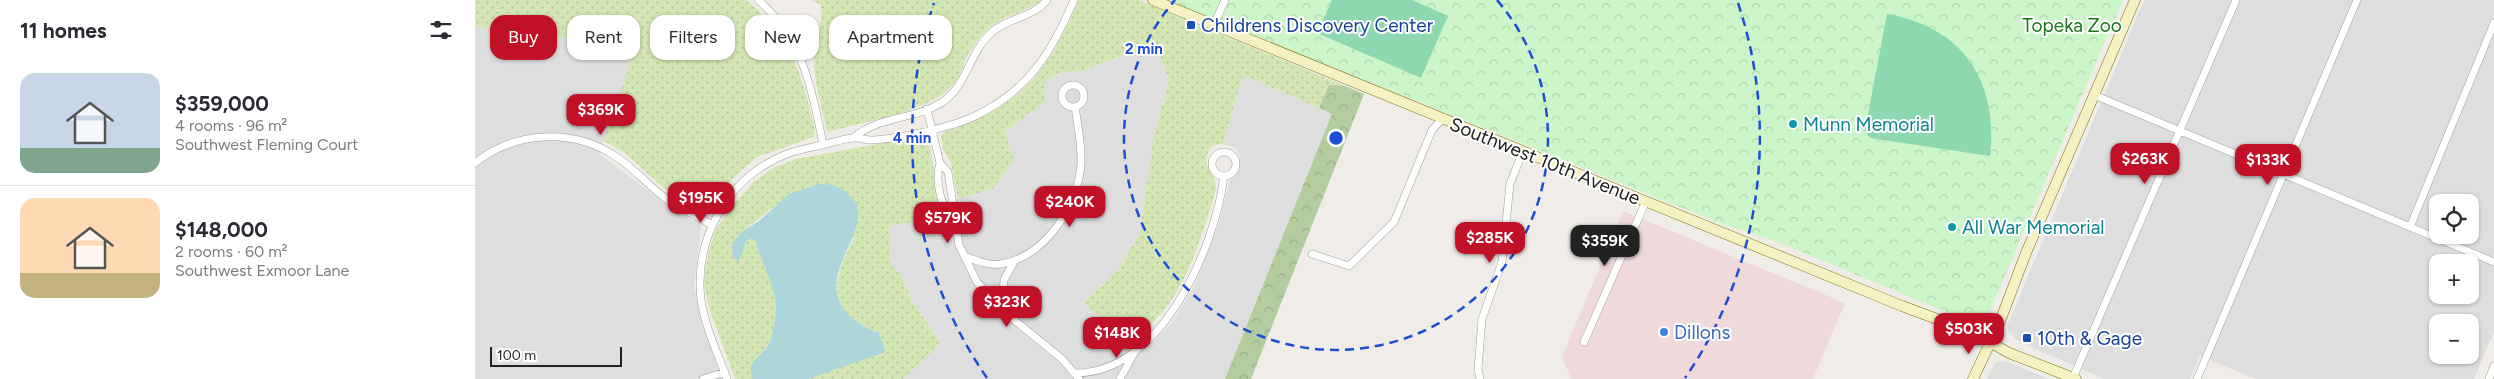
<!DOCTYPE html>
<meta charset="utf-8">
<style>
body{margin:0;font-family:Figtree,sans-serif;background:#f2f2f3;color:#2b2b33;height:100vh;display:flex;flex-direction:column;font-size:19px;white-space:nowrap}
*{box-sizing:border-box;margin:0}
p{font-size:16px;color:#7c7c81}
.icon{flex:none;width:28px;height:28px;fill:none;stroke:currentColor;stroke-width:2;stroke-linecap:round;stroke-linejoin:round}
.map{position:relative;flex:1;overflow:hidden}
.side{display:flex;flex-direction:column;background:#fff;width:475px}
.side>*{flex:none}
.hud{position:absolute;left:15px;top:15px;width:475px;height:45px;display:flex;gap:10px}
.fabs{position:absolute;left:1954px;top:194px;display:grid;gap:10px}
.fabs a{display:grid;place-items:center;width:50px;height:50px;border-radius:10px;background:#fff;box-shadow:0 1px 4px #0004;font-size:25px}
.scale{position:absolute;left:15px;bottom:12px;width:132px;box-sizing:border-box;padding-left:5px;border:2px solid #212121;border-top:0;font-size:14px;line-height:18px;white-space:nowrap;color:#212121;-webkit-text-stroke:4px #fff;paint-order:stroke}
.price{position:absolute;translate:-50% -42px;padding:0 11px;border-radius:10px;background:#c11128;color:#fff;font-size:16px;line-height:32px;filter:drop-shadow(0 1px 2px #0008)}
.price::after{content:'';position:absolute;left:50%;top:30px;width:15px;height:11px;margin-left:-8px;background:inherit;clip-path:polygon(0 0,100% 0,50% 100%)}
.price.selected{background:#222;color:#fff}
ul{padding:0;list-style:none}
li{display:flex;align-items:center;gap:15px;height:125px;padding:0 20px}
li+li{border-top:1px solid #e1e1e2}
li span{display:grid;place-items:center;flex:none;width:140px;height:100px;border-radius:15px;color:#555}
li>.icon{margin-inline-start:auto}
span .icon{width:60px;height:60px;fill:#fffc;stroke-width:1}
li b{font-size:21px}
h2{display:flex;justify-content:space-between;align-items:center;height:60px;padding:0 20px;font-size:21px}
.pill{padding:0 18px;border-radius:15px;background:#fff;box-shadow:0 1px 4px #0004;font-size:18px;line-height:45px}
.pill.selected{background:#c11128;color:#fff}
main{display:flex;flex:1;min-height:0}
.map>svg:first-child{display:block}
</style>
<main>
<section class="side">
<h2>11 homes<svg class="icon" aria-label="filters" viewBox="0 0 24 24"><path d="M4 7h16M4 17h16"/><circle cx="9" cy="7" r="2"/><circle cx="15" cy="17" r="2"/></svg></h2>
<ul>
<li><span style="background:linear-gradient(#c9d6e8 75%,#7fa58c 0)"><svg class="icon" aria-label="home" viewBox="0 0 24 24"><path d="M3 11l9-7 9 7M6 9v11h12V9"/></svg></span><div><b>$359,000</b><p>4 rooms · 96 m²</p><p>Southwest Fleming Court</p></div></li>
<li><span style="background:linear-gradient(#ffd9b3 75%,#c2b280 0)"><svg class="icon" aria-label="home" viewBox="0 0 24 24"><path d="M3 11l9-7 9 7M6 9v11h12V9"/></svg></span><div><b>$148,000</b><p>2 rooms · 60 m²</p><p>Southwest Exmoor Lane</p></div></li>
</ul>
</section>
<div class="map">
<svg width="2019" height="379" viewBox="0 0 2019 379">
<defs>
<pattern id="grass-dots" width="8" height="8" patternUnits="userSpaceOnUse" patternTransform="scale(1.25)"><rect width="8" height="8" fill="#d3e6b3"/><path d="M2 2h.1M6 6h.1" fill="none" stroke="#b5c59a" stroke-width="1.8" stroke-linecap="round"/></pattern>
<pattern id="forest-crowns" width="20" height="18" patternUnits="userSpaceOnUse" patternTransform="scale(1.25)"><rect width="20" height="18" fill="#b3cca0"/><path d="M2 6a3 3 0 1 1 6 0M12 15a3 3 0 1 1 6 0" fill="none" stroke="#9aaf8a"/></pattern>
<pattern id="park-crowns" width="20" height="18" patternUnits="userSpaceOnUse" patternTransform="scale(1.25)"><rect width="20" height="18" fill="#ccf6ca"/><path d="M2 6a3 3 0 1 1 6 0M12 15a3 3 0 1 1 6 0" fill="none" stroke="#afd3ad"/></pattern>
</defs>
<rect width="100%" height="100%" fill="#f0ede8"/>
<!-- residential -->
<path fill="#dfdede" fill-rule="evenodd" d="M1669,0H2019V332L1999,379H1781L1725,356L1715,379H1629L1543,341L1533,331V324ZM1962,202H1995V235H1962ZM1962,262H1995V295H1962ZM1962,322H1995V355H1962Z
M0,26L139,44L160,54L124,154L194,206L226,226L219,287L227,323L247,379H0Z
M680,43L694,79L678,141L665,233L643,270L608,303L669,352L697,322L710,302L721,281L744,222L755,180L761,174L765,157L761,148L748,144L768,75L857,114L750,379H428L466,343L437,301L425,274L416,265L414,226L459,219L455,205L483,199L539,161L530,131L571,101L569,91L572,79L587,72L608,71Z
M1526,361L1533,362L1574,379H1512L1520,363Z"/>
<!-- commercial -->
<path fill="#efd9db" d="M1148,211L1370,303L1338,379H1096L1087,357Z"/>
<!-- grass -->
<path fill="url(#grass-dots)" d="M0,0H271C316,37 328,76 340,131L338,137L282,157L258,178L233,210C208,212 166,165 145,150C140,146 134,144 128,141L159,54L139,44L0,26Z
M336,0H567C552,12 531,14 517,26C508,33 500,43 494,53C488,64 486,77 477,86C452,113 387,122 352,132C347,107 338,80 339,55C340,37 349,23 346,5Z
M604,0H664L870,86L854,85L844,108L768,75L748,144L738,145C721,166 742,170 741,190C723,247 708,307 655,341L608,303L643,270L665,233L678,141L694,79L680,43L608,71L587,72L572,79L569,91L571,101L530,131L539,161L517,189L483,199L476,163L468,149L466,136L470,132C547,105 573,73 604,0Z
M442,137L449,138L454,141L465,203L455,205L459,219L414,226L416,265L425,274L437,301L466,343L428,379H333L404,333C350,311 356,282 379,238L301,205L268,231L271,241L276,239L280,240C289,274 308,292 298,328C297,333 296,339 294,343C288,355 270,363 278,379H260L234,308L229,283L233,253L241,229L259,204L279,182L300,167L321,159Z"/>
<!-- forest -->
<path fill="url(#forest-crowns)" d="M854,85L870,86L889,94L776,379H750L857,114L844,108Z"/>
<!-- park -->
<path fill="url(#park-crowns)" d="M691,0H1648L1513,315L1511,320L1498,323L1295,239L1252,226Z"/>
<!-- pitch -->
<path fill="#8dd8b1" d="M857,0H937L973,16L946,78L842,33Z
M1412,14C1488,27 1524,82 1515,156L1395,138L1390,130Z"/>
<!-- water -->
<path fill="#acd6da" d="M344,184C361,183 372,190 382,204C386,226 375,241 367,262C351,299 371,320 404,333L410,352L333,379H278C269,362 287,356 294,344C296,340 297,333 298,329C308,293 289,274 280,240L276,239L271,241L264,262L258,258L257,244L268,231L284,221L314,194Z"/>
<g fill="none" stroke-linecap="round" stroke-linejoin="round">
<!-- minor casing -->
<g stroke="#9e9e9e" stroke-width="8">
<path id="minor" d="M283,0C327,37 338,91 348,145
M739,25L750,0
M587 96a11 11 0 1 1 22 0a11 11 0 1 1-22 0Z
M1619,95L2019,262
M452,109L465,163L473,172L484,245L502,282L527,310L587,359L604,379
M378,138C403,116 438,120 466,103C492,87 494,52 517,32C534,17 558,18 572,0
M737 164a12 12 0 1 1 24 0a12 12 0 1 1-24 0Z
M0,163C40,131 97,128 140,156C159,168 173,185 190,198C205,208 221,216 237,225
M465,163C459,184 467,208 480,224
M1935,227L2019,23
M837,254L874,266L919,222L957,130L967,119
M489,256C500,260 514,266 526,264C570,257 603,206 606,165C607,146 603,126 600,107
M527,310L529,280L540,260
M1109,342L1171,201
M600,373C686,374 740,248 749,176
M1598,378L1761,0
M228,379L250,372
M252,379C243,354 230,327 226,300C219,240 251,180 307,156C320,150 334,148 347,145C357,143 367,139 377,138C384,137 392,141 399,140C426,138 474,128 498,117C553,91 576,54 599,0
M645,379L659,353
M1005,379L1003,369L1007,319L1027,262L1035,184L1048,151
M1722,379L1882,0
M2014,379L2019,366"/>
</g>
<!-- secondary casing -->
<g stroke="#716f0e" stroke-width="11">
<path id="secondary" d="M678,0L1427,306L1497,332L1534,353L1601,379
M1498,379L1524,324L1551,253L1660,0"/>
</g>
<!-- minor -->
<use href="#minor" stroke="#fff" stroke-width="7"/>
<!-- secondary -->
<use href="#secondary" stroke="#f5f1c2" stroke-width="10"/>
</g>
<!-- distance rings -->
<g fill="none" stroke="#1d4ed8" stroke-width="2.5" stroke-dasharray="9 6">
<path d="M1022 0A212 212 0 1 1 700 0"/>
<path d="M512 378A424 424 0 0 1 459 3M1263 3A424 424 0 0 1 1210 378"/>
</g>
<!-- markers -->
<g fill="#1a4fb4" stroke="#fff" stroke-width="2">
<rect x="711" y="20" width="10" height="10" rx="2.5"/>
<rect x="1547" y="333" width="10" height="10" rx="2.5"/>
</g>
<g fill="#0f9aa8" stroke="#fff" stroke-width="2">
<circle cx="1318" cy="124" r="5"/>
<circle cx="1477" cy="227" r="5"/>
</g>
<circle fill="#3f7fe0" stroke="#fff" stroke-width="2" cx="1189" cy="332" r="5"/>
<g text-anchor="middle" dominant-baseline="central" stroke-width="4" stroke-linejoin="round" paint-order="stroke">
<!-- transit labels -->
<g font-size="19" fill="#164399" stroke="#fff" text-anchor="start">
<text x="726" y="25">Childrens Discovery Center</text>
<text x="1562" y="338">10th &amp; Gage</text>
</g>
<!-- park labels -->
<g font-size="19" fill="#1a7815" stroke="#fff">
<text x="1597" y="25">Topeka Zoo</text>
</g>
<!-- culture labels -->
<g font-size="19" fill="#0d838f" stroke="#fff" text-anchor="start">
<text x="1328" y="124">Munn Memorial</text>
<text x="1487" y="227">All War Memorial</text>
</g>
<!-- street labels -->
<g font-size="19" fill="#212121" stroke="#fff">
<text transform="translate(1070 161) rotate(22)">Southwest 10th Avenue</text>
</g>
<!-- shop labels -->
<g font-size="19" fill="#366cbe" stroke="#fff" text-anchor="start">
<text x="1199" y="332">Dillons</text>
</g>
</g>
<circle cx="861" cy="138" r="8" fill="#1d4ed8" stroke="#fff" stroke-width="2.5"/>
<g font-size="15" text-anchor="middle" font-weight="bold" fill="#1d4ed8" stroke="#fff" stroke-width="4" stroke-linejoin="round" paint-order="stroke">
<text x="669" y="54">2 min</text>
<text x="437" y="143">4 min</text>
</g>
</svg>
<div class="fabs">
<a><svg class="icon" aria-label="locate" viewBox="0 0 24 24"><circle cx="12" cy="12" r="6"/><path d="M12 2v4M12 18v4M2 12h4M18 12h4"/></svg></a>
<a>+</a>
<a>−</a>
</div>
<div class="scale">100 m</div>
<b class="price" style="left:126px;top:136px">$369K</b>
<b class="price" style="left:1670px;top:185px">$263K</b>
<b class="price" style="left:1793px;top:186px">$133K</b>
<b class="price" style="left:226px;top:224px">$195K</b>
<b class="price" style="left:595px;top:228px">$240K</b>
<b class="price" style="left:473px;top:244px">$579K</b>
<b class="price" style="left:1015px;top:264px">$285K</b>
<b class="price selected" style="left:1130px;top:267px">$359K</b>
<b class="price" style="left:532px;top:328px">$323K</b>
<b class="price" style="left:1494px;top:355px">$503K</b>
<b class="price" style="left:642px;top:359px">$148K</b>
<div class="hud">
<a class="pill selected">Buy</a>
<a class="pill">Rent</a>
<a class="pill">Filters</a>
<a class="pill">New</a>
<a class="pill">Apartment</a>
</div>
</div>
</main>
